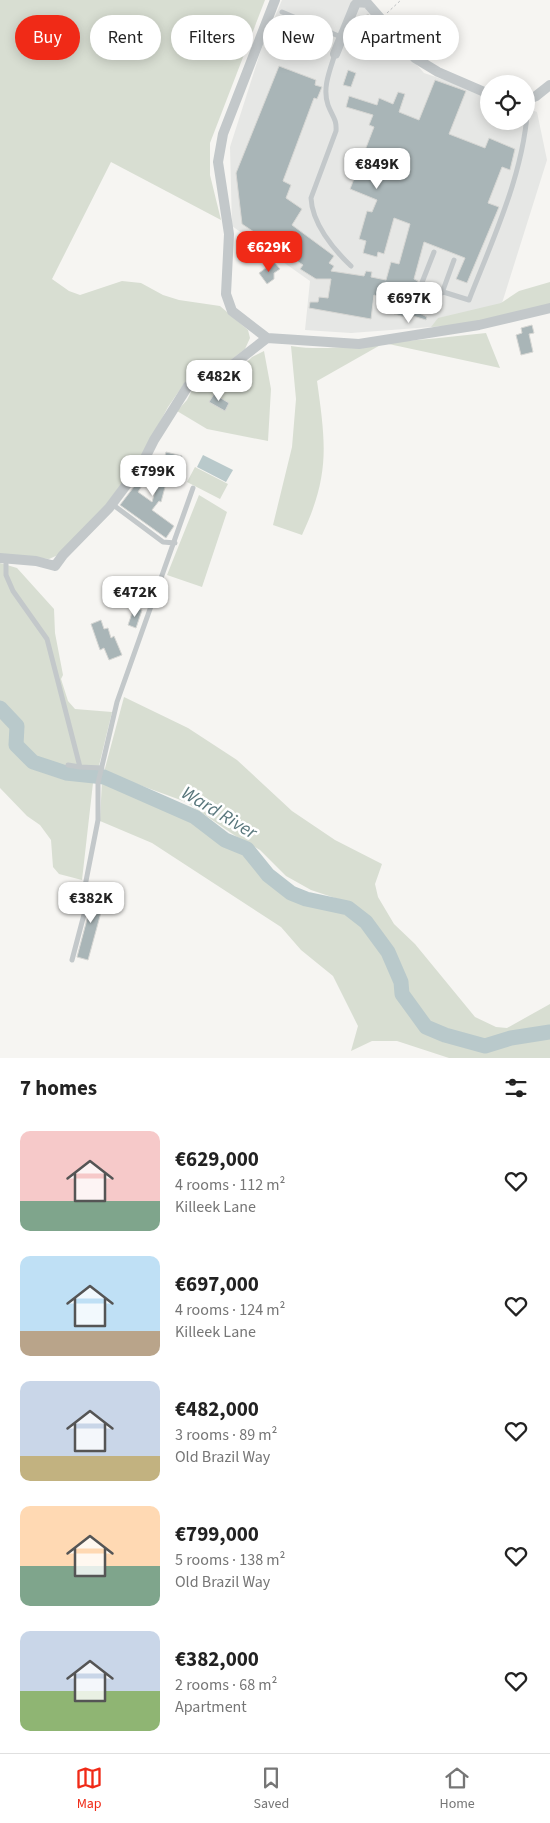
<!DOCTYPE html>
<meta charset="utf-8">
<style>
body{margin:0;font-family:"Source Sans 3",sans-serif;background:#f6f6f6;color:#222;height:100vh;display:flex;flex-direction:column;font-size:19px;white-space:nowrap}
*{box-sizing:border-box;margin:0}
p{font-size:16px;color:#767676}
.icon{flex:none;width:28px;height:28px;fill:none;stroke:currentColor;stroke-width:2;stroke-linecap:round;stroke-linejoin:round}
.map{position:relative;height:1058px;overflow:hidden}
.side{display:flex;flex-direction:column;background:#fff;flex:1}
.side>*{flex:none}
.top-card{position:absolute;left:15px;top:15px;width:520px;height:45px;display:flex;gap:10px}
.tools{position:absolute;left:480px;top:75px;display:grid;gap:10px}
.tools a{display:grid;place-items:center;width:55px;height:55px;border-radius:50%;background:#fff;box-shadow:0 2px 12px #0003;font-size:25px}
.price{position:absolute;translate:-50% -42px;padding:0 11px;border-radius:10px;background:#fff;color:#222;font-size:16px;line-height:32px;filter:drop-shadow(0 1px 2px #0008)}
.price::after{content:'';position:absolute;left:50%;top:30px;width:15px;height:11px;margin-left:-8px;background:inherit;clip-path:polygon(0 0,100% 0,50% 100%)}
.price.current{background:#f02a17;color:#fff}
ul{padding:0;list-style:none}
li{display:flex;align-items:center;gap:15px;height:125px;padding:0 20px}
li span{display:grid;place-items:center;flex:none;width:140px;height:100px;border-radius:10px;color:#555}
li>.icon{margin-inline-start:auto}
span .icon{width:60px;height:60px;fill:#fffc;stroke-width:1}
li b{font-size:21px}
h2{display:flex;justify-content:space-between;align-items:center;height:60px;padding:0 20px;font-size:21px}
.chip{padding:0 18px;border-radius:22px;background:#fff;box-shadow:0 2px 12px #0003;font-size:18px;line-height:45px}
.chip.current{background:#f02a17;color:#fff}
.dock{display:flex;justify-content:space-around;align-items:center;height:70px;border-top:1px solid #e0e0e0;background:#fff;font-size:14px;color:#767676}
.dock a{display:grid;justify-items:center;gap:2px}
.dock .current{color:#f02a17}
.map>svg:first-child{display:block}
</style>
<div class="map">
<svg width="550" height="1058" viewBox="0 0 550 1058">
<rect width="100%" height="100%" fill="#f6f5f2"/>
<!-- built -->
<path fill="#e6e7e5" d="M282,0H359L424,73L489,95V121H526V108L537,112L547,160L497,319L471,324L351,333L305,330L310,281L232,226L230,147L261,50Z"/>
<!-- green -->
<path fill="#d8ded2" d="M0,0H265L210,143V175L221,220L111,162L52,279L69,291L80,295L122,281L141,283L163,295L179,300L220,306L248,330L250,338L245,349L223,366L204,370L188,378L168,407L137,465L100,513L58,555L49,559L0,554Z
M550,282V304L471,324L431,327L438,318L501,303L519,291Z
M486,333L500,368L384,343L317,381C326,445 330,475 302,535L273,525L292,447L296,399L291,346C323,351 351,346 383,343C417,340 451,337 486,333Z
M264,351L271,389L268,441L207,429L177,411L187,400L195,384L211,377L230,379L252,357Z
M195,467L228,484L220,499L187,482Z
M199,495L227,512L202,587L167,575Z
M0,563L17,568L54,609L55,633L63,675L61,679L68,701L75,709L112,712L97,774L66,771L33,760L18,744L19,725L0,704Z
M124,697L188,728L237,760L292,811L335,840L382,864L375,884L378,897L394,924L415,944L475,1017L496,1027L507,1028L550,1004V1058H449L397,1041H372L351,1051L358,1026L333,976L301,950L281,927L152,843L100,821L102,780L157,805L193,818L225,843L244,851L254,859L278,887L322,906L347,911L363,923L388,960L394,957L368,919L344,901L311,890L286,876L260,850L237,837L186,802L104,772Z
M0,713L11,725L13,749C40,772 59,777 93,783L82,880L59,874L53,867L51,840L40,825L27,816L0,788Z"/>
<!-- water -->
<path fill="#b9c9cb" d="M203,455L233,470L226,482L197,467Z"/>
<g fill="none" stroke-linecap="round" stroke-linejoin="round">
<!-- river -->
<path stroke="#b9c9cb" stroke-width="15" d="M0,708L17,726L16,745L33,762L66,773L104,777L195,817L225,840L247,849L268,875L291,893L306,899L348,908L366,922L388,952L401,982L402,994L426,1027L445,1035L485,1046L511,1038L550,1032"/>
</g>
<!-- building -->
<path fill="#a9b5b7" stroke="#d7d7d4" d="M368,14L392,42L383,49L359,21Z
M279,66L316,80L315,85L322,87L317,99L314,98L283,181L291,185L286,198L302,209L292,225L334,256L329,263L334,266L331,271L364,276L366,271L372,272L371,277L386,280L391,262L399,264L410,224L394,218L384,254L378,252L377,257L363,253L366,241L359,239L367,211L372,212L377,200L350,189L374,127L369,125L373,115L346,107L349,96L377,105L379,98L393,104L398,92L405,94L399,112L419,120L435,80L466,91L449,134L485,148L489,138L515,149L510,170L502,167L488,203L499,207L467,283L456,279L465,258L424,242L414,279L418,281L412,309L427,317L426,320L410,315L409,318L394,314L397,302L374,295L371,319L309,308L310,302H318L319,297L328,298L331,279H316L300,269L303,265L242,224L236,173Z
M348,70L356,73L351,87L343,85Z
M274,262L280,269L274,273V279L267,284L259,273Z
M532,325L534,333L529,334L533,352L521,355L516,335L522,333L521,328Z
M214,394L229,403L225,411L209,402Z
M166,452L182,456L177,474L169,472L161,502L159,501L152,510L174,526L166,538L120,505L146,471L153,468L138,492L152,502Z
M134,607L142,610L136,628L128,625Z
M101,620L104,629L108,628L111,638L114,636L122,655L109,660L104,648L100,650L91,624Z
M90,889L106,894L88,960L77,957L90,908Z"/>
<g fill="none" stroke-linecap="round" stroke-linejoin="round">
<!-- path -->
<path stroke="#bec1c3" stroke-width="1" stroke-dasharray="2.5 2.5" stroke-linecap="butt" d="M387,13L401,0"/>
<!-- service -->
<path stroke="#c3c8ca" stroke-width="5" d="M282,12L341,37
M347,25L365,45
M335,54C330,70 322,88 328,105C332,116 337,119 336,131L311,198C312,223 333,249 351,266
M434,252L421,285L469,300C494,236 526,169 528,100
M442,293L454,260
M112,504L163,542L175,543
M6,558V575L13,591L47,639L80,767L102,768
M68,765L80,767
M72,960L86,907L85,886L98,820V783L117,702L193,488"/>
<!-- minor -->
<path stroke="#c3c8ca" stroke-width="10" d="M275,0L223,134L218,162L229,234L226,294L232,311L267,338L359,344L479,325L550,308
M335,54L355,5L358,2L367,3L415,58L438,72L489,94
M526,100L536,96L550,85
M0,558L36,561L55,566L63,555L109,508L142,464L154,440L188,386L196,378L210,373H222L267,338"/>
</g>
<g text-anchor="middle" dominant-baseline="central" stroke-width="5" stroke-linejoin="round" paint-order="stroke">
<!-- water labels -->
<g font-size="19" font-style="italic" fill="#59777c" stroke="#fff">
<text transform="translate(219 813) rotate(31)">Ward River</text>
</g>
</g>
</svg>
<div class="tools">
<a><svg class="icon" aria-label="locate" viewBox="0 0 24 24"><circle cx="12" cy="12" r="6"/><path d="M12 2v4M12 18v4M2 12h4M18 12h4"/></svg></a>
</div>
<b class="price" style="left:377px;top:190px">€849K</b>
<b class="price current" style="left:269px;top:273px">€629K</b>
<b class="price" style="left:409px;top:324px">€697K</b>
<b class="price" style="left:219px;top:402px">€482K</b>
<b class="price" style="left:153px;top:497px">€799K</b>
<b class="price" style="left:135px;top:618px">€472K</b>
<b class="price" style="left:91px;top:924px">€382K</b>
<div class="top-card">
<a class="chip current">Buy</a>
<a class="chip">Rent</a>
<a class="chip">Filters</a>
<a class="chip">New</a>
<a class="chip">Apartment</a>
</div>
</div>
<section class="side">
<h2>7 homes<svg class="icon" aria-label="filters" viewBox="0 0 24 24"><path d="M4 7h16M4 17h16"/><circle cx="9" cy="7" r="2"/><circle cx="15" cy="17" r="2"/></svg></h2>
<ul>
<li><span style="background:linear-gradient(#f6c9c9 70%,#7fa58c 0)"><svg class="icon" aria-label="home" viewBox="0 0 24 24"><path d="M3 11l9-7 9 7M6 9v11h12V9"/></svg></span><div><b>€629,000</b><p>4 rooms · 112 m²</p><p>Killeek Lane</p></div><svg class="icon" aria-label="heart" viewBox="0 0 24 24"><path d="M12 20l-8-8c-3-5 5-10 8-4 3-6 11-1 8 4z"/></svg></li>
<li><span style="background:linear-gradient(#bfe0f5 75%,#b9a48a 0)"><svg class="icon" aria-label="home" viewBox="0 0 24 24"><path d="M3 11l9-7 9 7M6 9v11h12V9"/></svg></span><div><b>€697,000</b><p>4 rooms · 124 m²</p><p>Killeek Lane</p></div><svg class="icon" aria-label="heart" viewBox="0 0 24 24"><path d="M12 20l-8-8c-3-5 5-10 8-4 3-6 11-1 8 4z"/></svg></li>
<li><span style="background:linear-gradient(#c9d6e8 75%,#c2b280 0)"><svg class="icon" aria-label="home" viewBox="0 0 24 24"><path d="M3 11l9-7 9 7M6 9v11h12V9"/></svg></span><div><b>€482,000</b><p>3 rooms · 89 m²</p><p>Old Brazil Way</p></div><svg class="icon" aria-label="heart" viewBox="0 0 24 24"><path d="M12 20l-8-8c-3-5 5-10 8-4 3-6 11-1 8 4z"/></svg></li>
<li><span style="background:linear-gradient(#ffd9b3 60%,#7fa58c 0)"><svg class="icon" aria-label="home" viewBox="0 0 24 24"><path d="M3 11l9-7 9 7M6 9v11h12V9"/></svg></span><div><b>€799,000</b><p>5 rooms · 138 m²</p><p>Old Brazil Way</p></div><svg class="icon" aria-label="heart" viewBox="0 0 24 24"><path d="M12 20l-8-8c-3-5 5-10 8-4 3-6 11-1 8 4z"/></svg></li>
<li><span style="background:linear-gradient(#c9d6e8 60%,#8fb573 0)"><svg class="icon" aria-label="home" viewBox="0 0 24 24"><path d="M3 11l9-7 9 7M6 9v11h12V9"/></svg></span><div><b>€382,000</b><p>2 rooms · 68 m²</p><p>Apartment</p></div><svg class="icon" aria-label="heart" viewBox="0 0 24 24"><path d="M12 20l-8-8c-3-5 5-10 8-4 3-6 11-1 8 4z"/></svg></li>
</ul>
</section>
<nav class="dock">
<a class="current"><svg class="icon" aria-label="map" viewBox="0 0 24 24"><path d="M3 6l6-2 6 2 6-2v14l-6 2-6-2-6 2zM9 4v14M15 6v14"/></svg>Map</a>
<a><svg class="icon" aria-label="saved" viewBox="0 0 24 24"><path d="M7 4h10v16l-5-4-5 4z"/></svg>Saved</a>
<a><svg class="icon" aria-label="home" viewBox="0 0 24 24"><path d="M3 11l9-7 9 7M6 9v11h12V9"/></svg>Home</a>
</nav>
